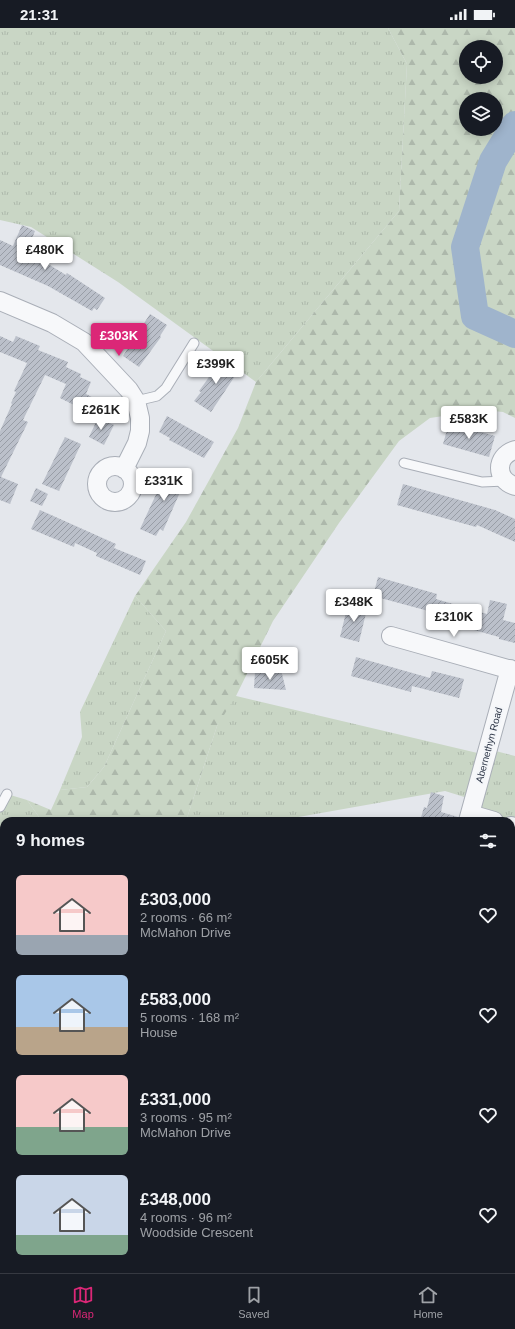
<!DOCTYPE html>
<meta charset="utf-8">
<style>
body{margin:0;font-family:Arial,sans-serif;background:#20242c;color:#f1f3f6;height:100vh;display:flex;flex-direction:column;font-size:15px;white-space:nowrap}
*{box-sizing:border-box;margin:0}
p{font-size:13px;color:#9ea1a6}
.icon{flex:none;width:22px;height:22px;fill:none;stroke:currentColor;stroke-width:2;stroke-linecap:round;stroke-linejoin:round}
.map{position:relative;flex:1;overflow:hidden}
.side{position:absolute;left:0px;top:789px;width:515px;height:456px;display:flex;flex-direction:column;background:#171b24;border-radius:12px 12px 0 0;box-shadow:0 2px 10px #0003}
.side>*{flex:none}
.controls{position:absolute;left:459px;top:12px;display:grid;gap:8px}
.controls a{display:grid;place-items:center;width:44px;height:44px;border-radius:50%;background:#171b24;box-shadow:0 2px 10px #0003;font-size:20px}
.price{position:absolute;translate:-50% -34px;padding:0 9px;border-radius:4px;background:#fff;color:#222;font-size:13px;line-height:26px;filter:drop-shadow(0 1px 2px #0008)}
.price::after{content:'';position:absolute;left:50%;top:24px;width:12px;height:9px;margin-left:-6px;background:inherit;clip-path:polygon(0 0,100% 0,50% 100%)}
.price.selected{background:#db2777;color:#fff}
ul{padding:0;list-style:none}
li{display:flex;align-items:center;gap:12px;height:100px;padding:0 16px}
li span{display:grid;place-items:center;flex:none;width:112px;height:80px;border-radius:6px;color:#555}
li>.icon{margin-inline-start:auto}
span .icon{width:48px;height:48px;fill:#fffc;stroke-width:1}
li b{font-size:17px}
h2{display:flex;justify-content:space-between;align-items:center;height:48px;padding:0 16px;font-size:17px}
.status{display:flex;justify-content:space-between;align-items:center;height:28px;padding:0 20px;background:#171b24;direction:ltr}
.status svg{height:11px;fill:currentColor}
.dock{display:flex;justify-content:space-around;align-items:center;height:56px;border-top:1px solid #363941;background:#171b24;font-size:11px;color:#9ea1a6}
.dock a{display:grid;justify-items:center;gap:2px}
.dock .selected{color:#db2777}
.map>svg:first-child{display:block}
</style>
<div class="status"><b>21:31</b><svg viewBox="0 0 49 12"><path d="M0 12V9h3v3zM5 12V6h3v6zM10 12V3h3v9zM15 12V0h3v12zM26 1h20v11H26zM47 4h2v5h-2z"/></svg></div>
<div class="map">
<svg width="515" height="1245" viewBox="0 0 515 1245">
<defs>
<pattern id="grass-tufts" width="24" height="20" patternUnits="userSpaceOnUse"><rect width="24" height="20" fill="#c9d6c5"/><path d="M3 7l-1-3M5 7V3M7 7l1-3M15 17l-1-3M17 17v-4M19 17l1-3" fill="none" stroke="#adb8ab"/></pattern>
<pattern id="forest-firs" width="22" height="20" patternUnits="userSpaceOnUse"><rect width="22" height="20" fill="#c9d6c5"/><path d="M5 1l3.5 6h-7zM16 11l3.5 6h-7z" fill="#adb8ab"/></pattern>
<pattern id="park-crowns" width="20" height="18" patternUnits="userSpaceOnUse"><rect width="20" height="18" fill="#c9d6c5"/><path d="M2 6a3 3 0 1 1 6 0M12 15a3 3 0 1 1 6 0" fill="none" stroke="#adb8ab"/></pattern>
<pattern id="building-hatch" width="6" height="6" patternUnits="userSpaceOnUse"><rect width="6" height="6" fill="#bbc0ca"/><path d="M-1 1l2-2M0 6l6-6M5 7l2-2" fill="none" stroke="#989da6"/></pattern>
</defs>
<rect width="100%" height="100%" fill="#e4e7ec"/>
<!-- grass -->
<path fill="url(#grass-tufts)" d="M0,0H388L407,36L399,183L256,354L118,254L31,199L0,192Z
M135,568L166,603L104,739L87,759L60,762L82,709L80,684Z
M232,667L486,727L488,721L515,728V799L511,793H494L470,786L474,772L445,763L276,793H186L217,698Z
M7,766L27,772L39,789L50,793H4V846L0,845V779Z
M511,1017L515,1019V1245H373L370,1241H511Z"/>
<!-- forest -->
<path fill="url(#forest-firs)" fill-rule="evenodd" d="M388,0H515V390L503,384L484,382L430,390L399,413L339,495L273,593L236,668L217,698L186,793H50L39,789L27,772L51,782L60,762L87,759L104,739L166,603L135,568L186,494L238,400L256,354L399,183L407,36ZM466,19H496V49H466ZM466,71H496V101H466Z"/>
<!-- park -->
<path fill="url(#park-crowns)" d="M4,1167V1227L0,1212V1170Z
M8,1241H94L97,1245H9Z"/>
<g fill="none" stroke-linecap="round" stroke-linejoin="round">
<!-- river -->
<path stroke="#9fb4cc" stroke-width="28" d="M515,97L493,133L465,219L475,288L515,306"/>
</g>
<!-- building -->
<path fill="url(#building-hatch)" d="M22,197L35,203L26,226L43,233L66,247L67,245L105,270L97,282L94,280L92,283L48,258L0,237V212L13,218Z
M150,286L167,297L160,308L161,309L139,339L123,328Z
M0,308L13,314L16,308L40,318L38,322L68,334L66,339L81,346L80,349L91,354L86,366L103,375L96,388L60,370L66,356L45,347L23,392L28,394L1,449L18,456L10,476L0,472V403L12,376L11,375L16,364L14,363L27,335L0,324Z
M222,331L239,342L211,384L194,373L201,364L199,363Z
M167,388L214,414L204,430L169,412L170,410L159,404Z
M98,390L114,397L104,417L89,409Z
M449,395L495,408L489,429L443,416Z
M65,409L81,416L59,463L42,456Z
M173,440L188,446L163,503L160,501L156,508L140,501L166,445L170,447Z
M403,456L495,482L515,491V514L477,497L476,499L397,477Z
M36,460L48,466L42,478L30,473Z
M40,482L116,516L114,520L146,533L140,547L96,528L97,525L75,515L74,519L31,501Z
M378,549L437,566L436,571L487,586L490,572L507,576L503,592L515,595V615L499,611V609L445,594L447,588L373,568Z
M348,576L367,581L359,614L340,609Z
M356,629L430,650L432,643L464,651L459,670L412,658L411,664L351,648Z
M281,642L286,662L254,660L255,644L267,645Z
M431,764L444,768L441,784L458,789V793H420L424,779L427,780Z"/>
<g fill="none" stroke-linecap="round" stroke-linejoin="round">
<!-- lane casing -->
<g stroke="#a9aeb7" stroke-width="11">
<path id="lane" d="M136,373L157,368L166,360L194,315
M404,435L482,454L505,453
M0,779L7,766"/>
</g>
<!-- street casing -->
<g stroke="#a9aeb7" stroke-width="20">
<path id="street" d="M0,273L52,295L84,314L129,362L136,373L140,390V403L137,415L124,441
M515,422C495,428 495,452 515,458
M97 456a18 18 0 1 1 36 0a18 18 0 1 1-36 0Z
M391,608L515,643
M470,786L494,793
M468,793L510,641
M511,798L515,799
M0,845H4
M0,1007L4,1011
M226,1241L229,1245"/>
</g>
<!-- lane -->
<use href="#lane" stroke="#f7f8fa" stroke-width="9"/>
<!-- street -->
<use href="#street" stroke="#f7f8fa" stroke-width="18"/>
</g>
<g text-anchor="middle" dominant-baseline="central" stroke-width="4" stroke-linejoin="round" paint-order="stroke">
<!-- street labels -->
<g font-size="10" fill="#2b3445" stroke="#f4f6f9">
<text transform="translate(489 717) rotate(-75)">Abernethyn Road</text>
</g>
</g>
</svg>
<div class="controls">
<a><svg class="icon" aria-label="locate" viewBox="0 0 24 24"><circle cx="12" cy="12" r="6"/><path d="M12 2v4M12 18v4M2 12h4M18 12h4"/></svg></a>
<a><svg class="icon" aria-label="layers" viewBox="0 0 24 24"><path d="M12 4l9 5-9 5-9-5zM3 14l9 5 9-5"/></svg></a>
</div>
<b class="price" style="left:45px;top:243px">£480K</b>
<b class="price selected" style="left:119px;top:329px">£303K</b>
<b class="price" style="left:216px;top:357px">£399K</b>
<b class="price" style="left:101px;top:403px">£261K</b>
<b class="price" style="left:469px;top:412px">£583K</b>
<b class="price" style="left:164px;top:474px">£331K</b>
<b class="price" style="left:354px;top:595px">£348K</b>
<b class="price" style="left:454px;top:610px">£310K</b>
<b class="price" style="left:270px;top:653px">£605K</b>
<section class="side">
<h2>9 homes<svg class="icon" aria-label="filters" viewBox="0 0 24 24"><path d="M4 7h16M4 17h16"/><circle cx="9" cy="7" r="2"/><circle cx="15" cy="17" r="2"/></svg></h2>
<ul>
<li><span style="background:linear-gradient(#f6c9c9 75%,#9aa5b1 0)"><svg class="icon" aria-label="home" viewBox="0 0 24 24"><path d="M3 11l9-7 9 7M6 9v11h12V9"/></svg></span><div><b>£303,000</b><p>2 rooms · 66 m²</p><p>McMahon Drive</p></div><svg class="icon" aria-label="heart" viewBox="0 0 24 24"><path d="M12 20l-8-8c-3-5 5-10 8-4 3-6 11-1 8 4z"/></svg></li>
<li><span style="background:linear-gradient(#a9c7e8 65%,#b9a48a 0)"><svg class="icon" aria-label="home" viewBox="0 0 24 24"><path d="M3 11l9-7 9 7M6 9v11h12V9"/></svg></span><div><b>£583,000</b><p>5 rooms · 168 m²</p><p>House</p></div><svg class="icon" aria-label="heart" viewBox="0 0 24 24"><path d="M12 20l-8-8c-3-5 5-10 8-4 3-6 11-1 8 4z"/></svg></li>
<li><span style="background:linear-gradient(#f6c9c9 65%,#7fa58c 0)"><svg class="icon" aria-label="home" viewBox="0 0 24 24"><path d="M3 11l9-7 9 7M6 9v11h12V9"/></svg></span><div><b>£331,000</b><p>3 rooms · 95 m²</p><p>McMahon Drive</p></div><svg class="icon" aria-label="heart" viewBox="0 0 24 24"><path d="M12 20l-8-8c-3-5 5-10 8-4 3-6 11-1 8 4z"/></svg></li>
<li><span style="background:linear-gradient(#c9d6e8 75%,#7fa58c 0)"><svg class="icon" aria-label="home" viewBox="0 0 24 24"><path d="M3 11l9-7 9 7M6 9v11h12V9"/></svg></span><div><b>£348,000</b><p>4 rooms · 96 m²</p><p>Woodside Crescent</p></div><svg class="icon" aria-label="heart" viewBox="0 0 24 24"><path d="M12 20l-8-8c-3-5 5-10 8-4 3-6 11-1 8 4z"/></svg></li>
</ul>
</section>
</div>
<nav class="dock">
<a class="selected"><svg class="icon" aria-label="map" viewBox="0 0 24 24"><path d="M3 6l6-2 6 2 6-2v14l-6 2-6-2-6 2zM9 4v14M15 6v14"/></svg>Map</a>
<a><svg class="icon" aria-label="saved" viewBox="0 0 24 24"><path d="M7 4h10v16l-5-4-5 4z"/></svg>Saved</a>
<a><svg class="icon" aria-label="home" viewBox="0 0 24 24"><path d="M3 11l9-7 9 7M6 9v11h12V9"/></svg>Home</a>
</nav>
